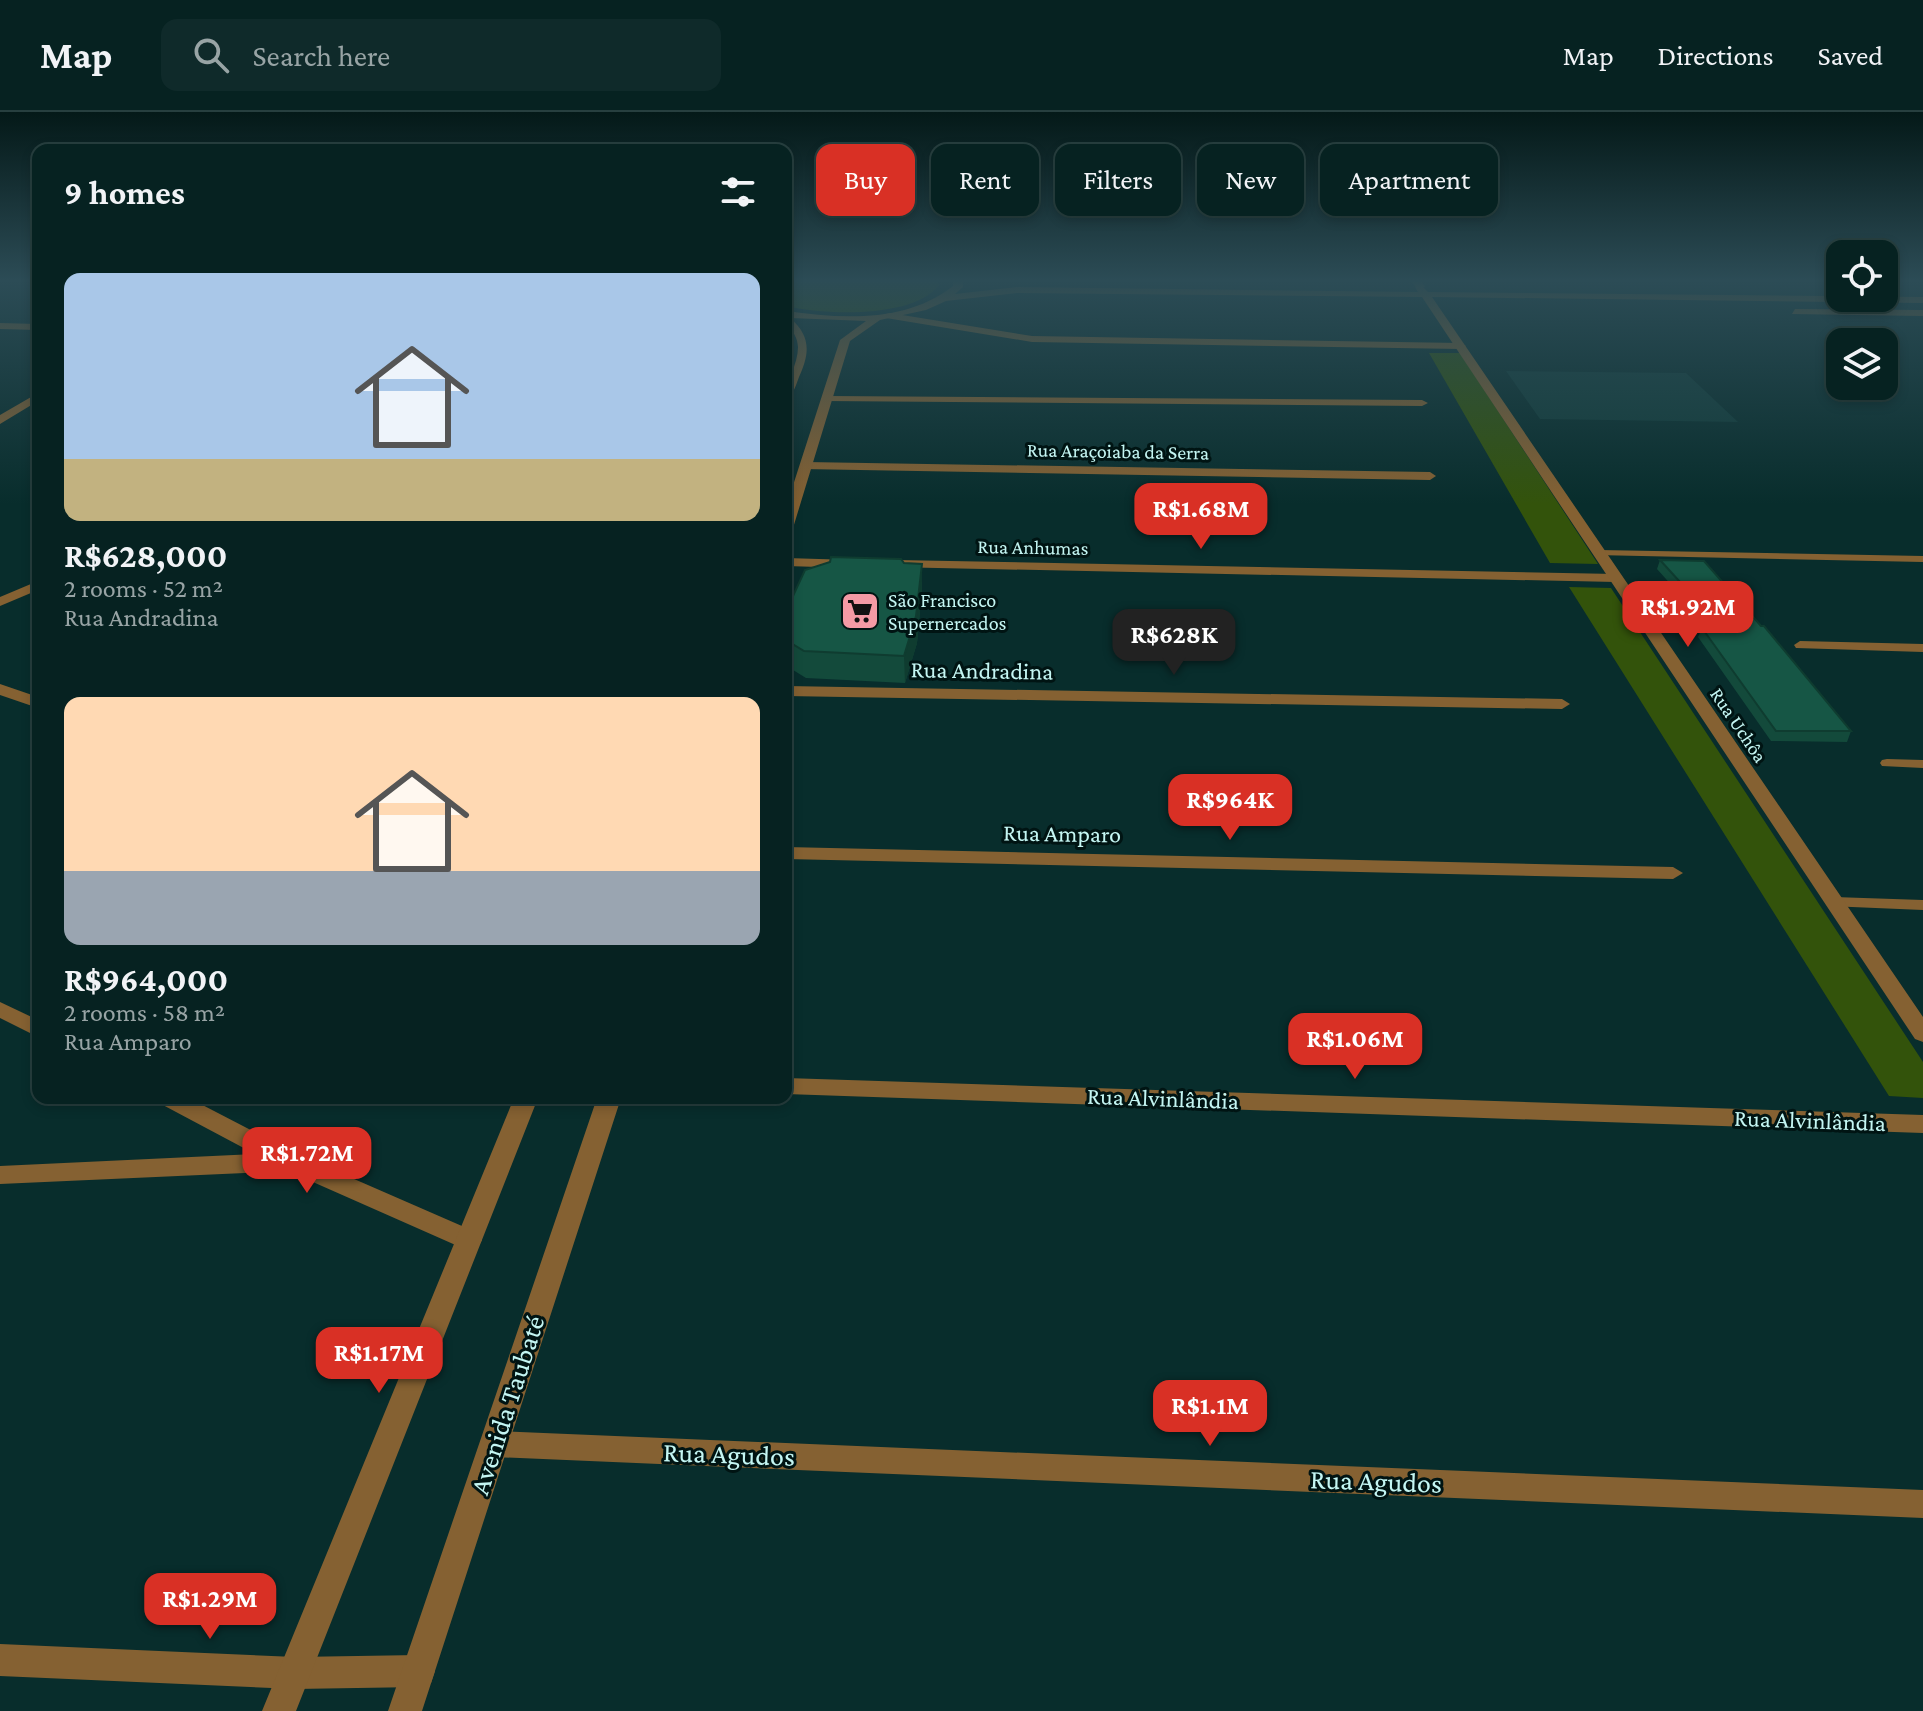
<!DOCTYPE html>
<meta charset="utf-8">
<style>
body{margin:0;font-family:"Crimson Pro",serif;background:#0f2a2a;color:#f1f3f6;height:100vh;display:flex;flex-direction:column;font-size:30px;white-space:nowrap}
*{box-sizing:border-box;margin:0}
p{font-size:26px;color:#98a4a5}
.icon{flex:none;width:44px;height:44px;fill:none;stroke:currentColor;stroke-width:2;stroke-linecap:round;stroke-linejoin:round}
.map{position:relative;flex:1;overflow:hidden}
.drawer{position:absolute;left:32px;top:32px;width:760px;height:960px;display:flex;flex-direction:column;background:#062221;border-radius:16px;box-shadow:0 4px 12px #0003,0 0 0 2px #273f3f}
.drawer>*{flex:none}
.banner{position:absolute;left:816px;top:32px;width:760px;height:72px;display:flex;gap:16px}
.tools{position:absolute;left:1826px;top:128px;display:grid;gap:16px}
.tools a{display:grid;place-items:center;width:72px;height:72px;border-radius:16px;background:#062221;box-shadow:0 4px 12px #0003,0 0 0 2px #273f3f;font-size:40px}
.price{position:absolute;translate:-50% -68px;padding:0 18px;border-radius:16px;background:#d93025;color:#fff;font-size:26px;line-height:52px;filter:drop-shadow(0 2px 4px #0008)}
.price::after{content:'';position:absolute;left:50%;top:48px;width:24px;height:18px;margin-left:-12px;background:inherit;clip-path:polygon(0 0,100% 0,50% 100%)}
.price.current{background:#222;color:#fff}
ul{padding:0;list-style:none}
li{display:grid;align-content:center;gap:16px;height:424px;padding:0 32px}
li span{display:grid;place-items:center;height:248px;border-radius:16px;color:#555}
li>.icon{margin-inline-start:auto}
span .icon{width:144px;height:144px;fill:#fffc;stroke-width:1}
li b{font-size:34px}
h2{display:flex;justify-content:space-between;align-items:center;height:96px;padding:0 32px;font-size:34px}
.pill{padding:0 28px;border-radius:16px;background:#062221;box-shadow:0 4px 12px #0003,0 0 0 2px #273f3f;font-size:28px;line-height:72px}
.pill.current{background:#d93025;color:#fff}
header{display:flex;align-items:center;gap:48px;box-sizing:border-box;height:112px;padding:0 40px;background:#062221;border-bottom:2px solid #273f3f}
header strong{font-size:38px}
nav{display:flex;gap:44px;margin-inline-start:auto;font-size:28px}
.search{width:560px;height:72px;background:#0f2a2a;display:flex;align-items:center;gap:20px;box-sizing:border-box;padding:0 28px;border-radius:16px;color:#98a4a5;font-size:30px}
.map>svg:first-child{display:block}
</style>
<header>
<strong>Map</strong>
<div class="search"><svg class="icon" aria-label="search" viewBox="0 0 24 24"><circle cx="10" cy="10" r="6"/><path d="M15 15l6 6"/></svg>Search here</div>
<nav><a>Map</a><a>Directions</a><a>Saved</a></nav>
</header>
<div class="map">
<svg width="1923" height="1599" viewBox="0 0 1923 1599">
<rect width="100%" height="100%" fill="#082d2c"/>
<!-- built -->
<path fill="#113b39" d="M1506,259L1686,261L1738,310L1540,307Z"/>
<!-- green -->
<path fill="#33530b" d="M786,168H937L939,173C913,207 824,203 786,194Z
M1429,241H1460L1598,452L1550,451Z
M1569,475L1611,476L1923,950V986L1889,984Z"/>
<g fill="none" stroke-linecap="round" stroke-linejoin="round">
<!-- service -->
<path fill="#856132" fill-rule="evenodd" d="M1599,438L1923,444V450L1595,443L1593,441Z
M1800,529L1923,532V540L1796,536L1794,533Z
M1887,647L1923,648V656L1882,654L1880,651L1882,648Z
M1834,785L1923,788V798L1828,794L1826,790Z"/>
<!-- minor -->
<path fill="#856132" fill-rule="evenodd" d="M1411,168H1421L1425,175L1417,177Z
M1795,197L1923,198V204L1792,202Z
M890,201L1032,224L1461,231L1466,234L1461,237L1032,230L886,206V202Z
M0,211L38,212V218L0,217Z
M38,281V289L0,312V303Z
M828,284L1422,288L1428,291L1422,294L824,289L822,287Z
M806,350L1430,360L1436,364L1430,368L802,357L800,354Z
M786,446L852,448L859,452L852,456L786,454Z
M896,448L1616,462L1623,466L1616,470L891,455V449Z
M38,469V478L0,494V485Z
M0,572L38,585V596L0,583Z
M786,574L1562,587L1570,592L1562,597L786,584Z
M786,735L1673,755L1683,761L1673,767L786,747Z
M0,890L38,908V925L0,906Z
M786,966L1923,1003V1021L786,982Z
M157,986H189L299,1043L478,1121L482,1128L478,1135L469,1138L460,1135L288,1059L0,1072V1054L255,1042L161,992Z
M494,1319L1923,1378V1406L494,1345L484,1341L480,1332L484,1323Z
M0,1532L295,1545L419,1543L431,1547L435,1559L431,1571L419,1575L295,1577L0,1564Z"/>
<!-- tertiary -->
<path fill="#856132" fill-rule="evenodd" d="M953,168H963V175L955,182L1017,175L1418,180L1415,175L1420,172L1428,180L1923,185V191L1432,185L1923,905V930L1915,927L1422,185L1017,181L946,189L926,198L880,208L850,229L793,416L786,420V395L840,228L866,209L790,206C811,224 810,241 799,265C796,273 794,282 786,286C786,268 798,253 798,235C797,218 786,218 786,199C843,207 906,211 953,174Z
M514,986H538L296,1599H262Z
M597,986H621L422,1599H388Z"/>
</g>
<!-- wall -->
<path fill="#134a3b" d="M1660,448L1851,619L1847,630L1771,629L1698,525L1702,516L1709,515L1657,457Z
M922,478L917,531L905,571L806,566L793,558L786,531V499Z"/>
<!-- shaded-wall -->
<path fill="#0f3c30" d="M922,452V478L917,531L905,571L904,544Z"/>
<!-- building -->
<path fill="#165645" stroke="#0f3c30" stroke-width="2" d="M831,445L901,447L904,451L922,452L916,504L904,544L804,539L791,531L786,512V499L805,458L830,450Z
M1660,448L1704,449L1761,514H1764L1851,619H1776L1702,516L1721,515Z"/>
<!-- sky -->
<linearGradient id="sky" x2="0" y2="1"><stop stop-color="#041918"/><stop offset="0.43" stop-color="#2c4c56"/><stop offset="1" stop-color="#2c4c56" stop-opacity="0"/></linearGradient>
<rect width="1923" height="392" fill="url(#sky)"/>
<!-- icons -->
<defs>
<g id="supermarket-square" transform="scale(2)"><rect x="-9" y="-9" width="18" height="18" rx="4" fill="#f49aa5" stroke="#001413"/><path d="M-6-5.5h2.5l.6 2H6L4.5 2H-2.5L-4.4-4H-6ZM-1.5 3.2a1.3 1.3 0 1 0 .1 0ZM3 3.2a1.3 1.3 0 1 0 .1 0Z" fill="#111"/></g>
</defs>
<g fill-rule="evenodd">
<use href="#supermarket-square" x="860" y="499"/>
</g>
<g text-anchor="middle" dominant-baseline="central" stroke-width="6" stroke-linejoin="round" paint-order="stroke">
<!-- far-street labels -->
<g font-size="20" fill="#c4f6f3" stroke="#001413">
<text transform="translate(1118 339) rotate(1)">Rua Araçoiaba da Serra</text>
<text transform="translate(1033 435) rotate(1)">Rua Anhumas</text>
<text transform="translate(1739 613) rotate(56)">Rua Uchôa</text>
</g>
<!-- far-poi labels -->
<g font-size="20" fill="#c4f6f3" stroke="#001413" text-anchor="start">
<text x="888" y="488">São Francisco<tspan x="888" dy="23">Supernercados</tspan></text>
</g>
<!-- street labels -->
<g font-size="24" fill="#c4f6f3" stroke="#001413">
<text transform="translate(982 558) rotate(1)">Rua Andradina</text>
<text transform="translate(1062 721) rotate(1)">Rua Amparo</text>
<text transform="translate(1163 986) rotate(2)">Rua Alvinlândia</text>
<text transform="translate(1810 1008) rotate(2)">Rua Alvinlândia</text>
</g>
<!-- near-street labels -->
<g font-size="28" fill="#c4f6f3" stroke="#001413">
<text transform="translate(507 1293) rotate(-72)">Avenida Taubaté</text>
<text transform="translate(729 1342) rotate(2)">Rua Agudos</text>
<text transform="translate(1376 1369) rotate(2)">Rua Agudos</text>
</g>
</g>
</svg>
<div class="tools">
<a><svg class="icon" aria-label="locate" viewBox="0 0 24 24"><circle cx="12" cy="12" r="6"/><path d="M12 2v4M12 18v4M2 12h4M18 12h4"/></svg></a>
<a><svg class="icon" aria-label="layers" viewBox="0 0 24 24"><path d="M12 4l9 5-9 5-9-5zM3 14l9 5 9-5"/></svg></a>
</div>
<b class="price" style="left:1201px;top:439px">R$1.68M</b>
<b class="price" style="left:1688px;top:537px">R$1.92M</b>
<b class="price current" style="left:1174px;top:565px">R$628K</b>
<b class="price" style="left:1230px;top:730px">R$964K</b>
<b class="price" style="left:1355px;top:969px">R$1.06M</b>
<b class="price" style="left:307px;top:1083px">R$1.72M</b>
<b class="price" style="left:379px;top:1283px">R$1.17M</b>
<b class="price" style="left:1210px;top:1336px">R$1.1M</b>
<b class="price" style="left:210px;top:1529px">R$1.29M</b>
<div class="banner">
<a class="pill current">Buy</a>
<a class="pill">Rent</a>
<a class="pill">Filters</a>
<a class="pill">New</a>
<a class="pill">Apartment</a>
</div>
<section class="drawer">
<h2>9 homes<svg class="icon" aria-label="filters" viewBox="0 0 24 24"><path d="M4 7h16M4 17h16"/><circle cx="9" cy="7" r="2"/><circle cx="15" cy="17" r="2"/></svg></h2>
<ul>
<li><span style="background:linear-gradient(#a9c7e8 75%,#c2b280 0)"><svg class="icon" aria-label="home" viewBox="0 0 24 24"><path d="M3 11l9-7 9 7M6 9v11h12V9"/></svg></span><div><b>R$628,000</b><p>2 rooms · 52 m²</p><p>Rua Andradina</p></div></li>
<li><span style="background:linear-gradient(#ffd9b3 70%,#9aa5b1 0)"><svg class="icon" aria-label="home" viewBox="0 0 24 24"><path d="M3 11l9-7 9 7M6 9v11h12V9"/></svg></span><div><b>R$964,000</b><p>2 rooms · 58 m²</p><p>Rua Amparo</p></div></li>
</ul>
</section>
</div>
